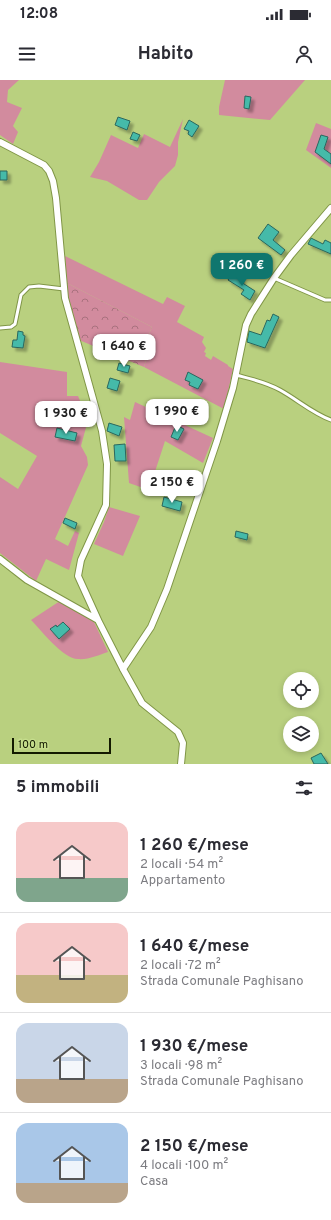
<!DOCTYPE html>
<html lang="it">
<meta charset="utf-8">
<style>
body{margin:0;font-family:Overpass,sans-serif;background:#f2f2f3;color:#2b2b33;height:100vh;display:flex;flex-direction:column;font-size:15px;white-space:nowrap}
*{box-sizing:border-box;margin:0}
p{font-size:13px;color:#7c7c81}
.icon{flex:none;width:22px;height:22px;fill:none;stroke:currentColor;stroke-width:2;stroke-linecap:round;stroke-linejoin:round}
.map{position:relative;height:684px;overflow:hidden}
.side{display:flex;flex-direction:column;background:#fff;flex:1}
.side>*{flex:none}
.buttons{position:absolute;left:283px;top:592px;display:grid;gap:8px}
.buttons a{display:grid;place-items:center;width:36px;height:36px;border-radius:50%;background:#fff;box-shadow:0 2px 6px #0003;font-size:20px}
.scale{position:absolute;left:12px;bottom:10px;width:99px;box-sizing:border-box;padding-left:4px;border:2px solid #131a00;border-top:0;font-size:11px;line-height:14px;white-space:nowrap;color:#131a00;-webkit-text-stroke:3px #c5dd8c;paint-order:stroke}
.price{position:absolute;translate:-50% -34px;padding:0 9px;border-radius:8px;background:#fff;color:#222;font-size:13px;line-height:26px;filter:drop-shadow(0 1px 2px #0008)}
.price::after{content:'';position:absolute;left:50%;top:24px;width:12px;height:9px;margin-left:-6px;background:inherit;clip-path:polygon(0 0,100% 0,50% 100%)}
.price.on{background:#0f766e;color:#fff}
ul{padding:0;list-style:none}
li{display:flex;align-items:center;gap:12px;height:100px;padding:0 16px}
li+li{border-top:1px solid #e1e1e2}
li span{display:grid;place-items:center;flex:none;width:112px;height:80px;border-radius:12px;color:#555}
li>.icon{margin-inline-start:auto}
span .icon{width:48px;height:48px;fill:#fffc;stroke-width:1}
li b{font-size:17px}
h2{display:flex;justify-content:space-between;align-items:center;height:48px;padding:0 16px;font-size:17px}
.status{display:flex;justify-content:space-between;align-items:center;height:28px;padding:0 20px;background:#fff;direction:ltr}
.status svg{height:11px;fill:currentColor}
header{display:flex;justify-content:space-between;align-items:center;height:52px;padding:0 16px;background:#fff;font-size:18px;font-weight:700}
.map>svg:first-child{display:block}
</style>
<div class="status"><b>12:08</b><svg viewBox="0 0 49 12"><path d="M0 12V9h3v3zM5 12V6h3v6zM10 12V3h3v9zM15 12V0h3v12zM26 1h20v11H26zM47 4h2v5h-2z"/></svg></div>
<header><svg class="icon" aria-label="menu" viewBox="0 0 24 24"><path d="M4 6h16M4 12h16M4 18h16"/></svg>Habito<svg class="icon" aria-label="person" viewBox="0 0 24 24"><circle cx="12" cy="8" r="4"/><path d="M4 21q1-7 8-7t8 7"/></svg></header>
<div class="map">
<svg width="331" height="684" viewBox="0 0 331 684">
<defs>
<pattern id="forest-crowns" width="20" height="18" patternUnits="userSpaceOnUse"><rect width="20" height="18" fill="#d28b9e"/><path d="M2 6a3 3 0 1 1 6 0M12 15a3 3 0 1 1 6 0" fill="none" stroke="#a9717e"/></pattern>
<filter id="shadow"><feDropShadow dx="3.5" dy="3.5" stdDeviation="1" flood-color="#0004"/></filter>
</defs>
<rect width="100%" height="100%" fill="#b9d07f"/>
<!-- green -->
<path fill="#d28b9e" d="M0,0H19L8,10L7,22L22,28L13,46L18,52L13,64L0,55Z
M225,0H305L270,40L219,35V27Z
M183,39L178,62V75L175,86L159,102L147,120H139L107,101L90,97L99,82L111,55L138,68L144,54L170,67Z
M316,43L331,49V88L306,70Z
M65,176L163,224L167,217L185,226L177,242L204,257L202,262L206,268L204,272L206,273L205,276L211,280L213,276L228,285V286L233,289L224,329L144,287L150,267L145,264L152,247L67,203Z
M0,282L67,292V316H78L88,340L81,366L87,377L88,385L55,459L68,466L75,451L79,453L69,490L46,479L36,501L0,473V397L18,409L37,376L0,353Z
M135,322L213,358L203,383L165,361L149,410L129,403L124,337L130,340Z
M109,427L140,436L123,476L94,464L104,442Z
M60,521L94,542L108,572C99,575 88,580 78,579C63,579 41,550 31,540Z"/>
<!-- forest -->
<path fill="url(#forest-crowns)" d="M67,203L152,247L145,264L150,266L144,287L79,260L68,217Z"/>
<!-- building -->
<path fill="#44baa9" stroke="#2a675e" filter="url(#shadow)" d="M245,16L251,17L249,29L244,28Z
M118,37L130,41L127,50L115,45Z
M189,40L199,46L192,57L188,54L189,51L184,49Z
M133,52L140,55L137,61L130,59Z
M321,55L328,57L324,69L331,74V84L315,72Z
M0,91H7V100H0Z
M268,144L279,152L273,160L285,170L281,175L258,158Z
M311,158L323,164L325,160L331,163V174L308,164Z
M232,194L242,200L241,202L255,211L250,220L241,214L244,210L228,200Z
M273,234L279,237L265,268L247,262L249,251L261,255L267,240L270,241Z
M18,251L23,252V255L25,256L23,268L12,267L13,260H17Z
M119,283L130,286L128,293L117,290Z
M188,292L203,300L198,309L189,305L190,302L185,300Z
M110,298L120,301L117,311L107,308Z
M109,343L122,347L119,356L107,351Z
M176,345L184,349L178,360L171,357Z
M57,348L77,353L75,361L55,357Z
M125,364L126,381H115L114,365Z
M164,417L182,422L180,431L162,426Z
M65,438L77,443L75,449L63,443Z
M236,451L248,454L247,460L235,457Z
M63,542L70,549L59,559L50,549L56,545L57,547Z
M321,673L328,684H314L311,678Z"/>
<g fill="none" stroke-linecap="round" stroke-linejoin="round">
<!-- service casing -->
<g stroke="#809647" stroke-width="5">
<path id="service" d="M274,198L325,220H331
M0,248L11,247L15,244L21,215L29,207L39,206L64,209
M236,295C251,299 266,302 280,310C298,320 312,333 331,340"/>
</g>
<!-- minor casing -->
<g stroke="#809647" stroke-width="8">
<path id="minor" d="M0,62L44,85L49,91L53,101L56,118L65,218L102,351L107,384L106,425L81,480L78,496L98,540L123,589L142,623L178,652L183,663L181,684
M0,479L27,500L98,540
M123,589L151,547L167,509L217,361L233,308L246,245L251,234L274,198L291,175L331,128"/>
</g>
<!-- service -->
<use href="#service" stroke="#fff" stroke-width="3"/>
<!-- minor -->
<use href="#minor" stroke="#fff" stroke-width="6"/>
</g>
</svg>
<div class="buttons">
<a><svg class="icon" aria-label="locate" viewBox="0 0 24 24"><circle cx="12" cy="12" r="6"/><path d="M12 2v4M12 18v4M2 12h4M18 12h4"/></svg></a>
<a><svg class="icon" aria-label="layers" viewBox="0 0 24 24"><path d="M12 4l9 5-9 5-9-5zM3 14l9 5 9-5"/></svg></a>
</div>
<div class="scale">100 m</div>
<b class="price on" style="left:242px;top:207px">1 260 €</b>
<b class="price" style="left:124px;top:288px">1 640 €</b>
<b class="price" style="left:177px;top:353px">1 990 €</b>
<b class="price" style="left:66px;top:355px">1 930 €</b>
<b class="price" style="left:172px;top:424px">2 150 €</b>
</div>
<section class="side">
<h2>5 immobili<svg class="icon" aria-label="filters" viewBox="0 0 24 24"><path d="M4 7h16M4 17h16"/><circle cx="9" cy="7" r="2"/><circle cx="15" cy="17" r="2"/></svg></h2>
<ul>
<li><span style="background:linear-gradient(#f6c9c9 70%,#7fa58c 0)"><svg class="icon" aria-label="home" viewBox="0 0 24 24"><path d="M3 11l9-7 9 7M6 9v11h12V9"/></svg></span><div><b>1 260 €/mese</b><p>2 locali · 54 m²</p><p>Appartamento</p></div></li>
<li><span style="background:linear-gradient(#f6c9c9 65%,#c2b280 0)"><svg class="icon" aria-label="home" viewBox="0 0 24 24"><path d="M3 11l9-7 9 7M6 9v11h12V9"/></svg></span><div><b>1 640 €/mese</b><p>2 locali · 72 m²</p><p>Strada Comunale Paghisano</p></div></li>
<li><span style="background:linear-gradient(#c9d6e8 70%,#b9a48a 0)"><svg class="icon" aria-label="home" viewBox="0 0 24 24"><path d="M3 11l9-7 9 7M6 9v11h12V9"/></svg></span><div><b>1 930 €/mese</b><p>3 locali · 98 m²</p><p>Strada Comunale Paghisano</p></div></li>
<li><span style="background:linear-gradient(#a9c7e8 75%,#b9a48a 0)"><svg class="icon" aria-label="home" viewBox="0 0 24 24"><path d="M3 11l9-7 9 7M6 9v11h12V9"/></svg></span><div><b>2 150 €/mese</b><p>4 locali · 100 m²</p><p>Casa</p></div></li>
</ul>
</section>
